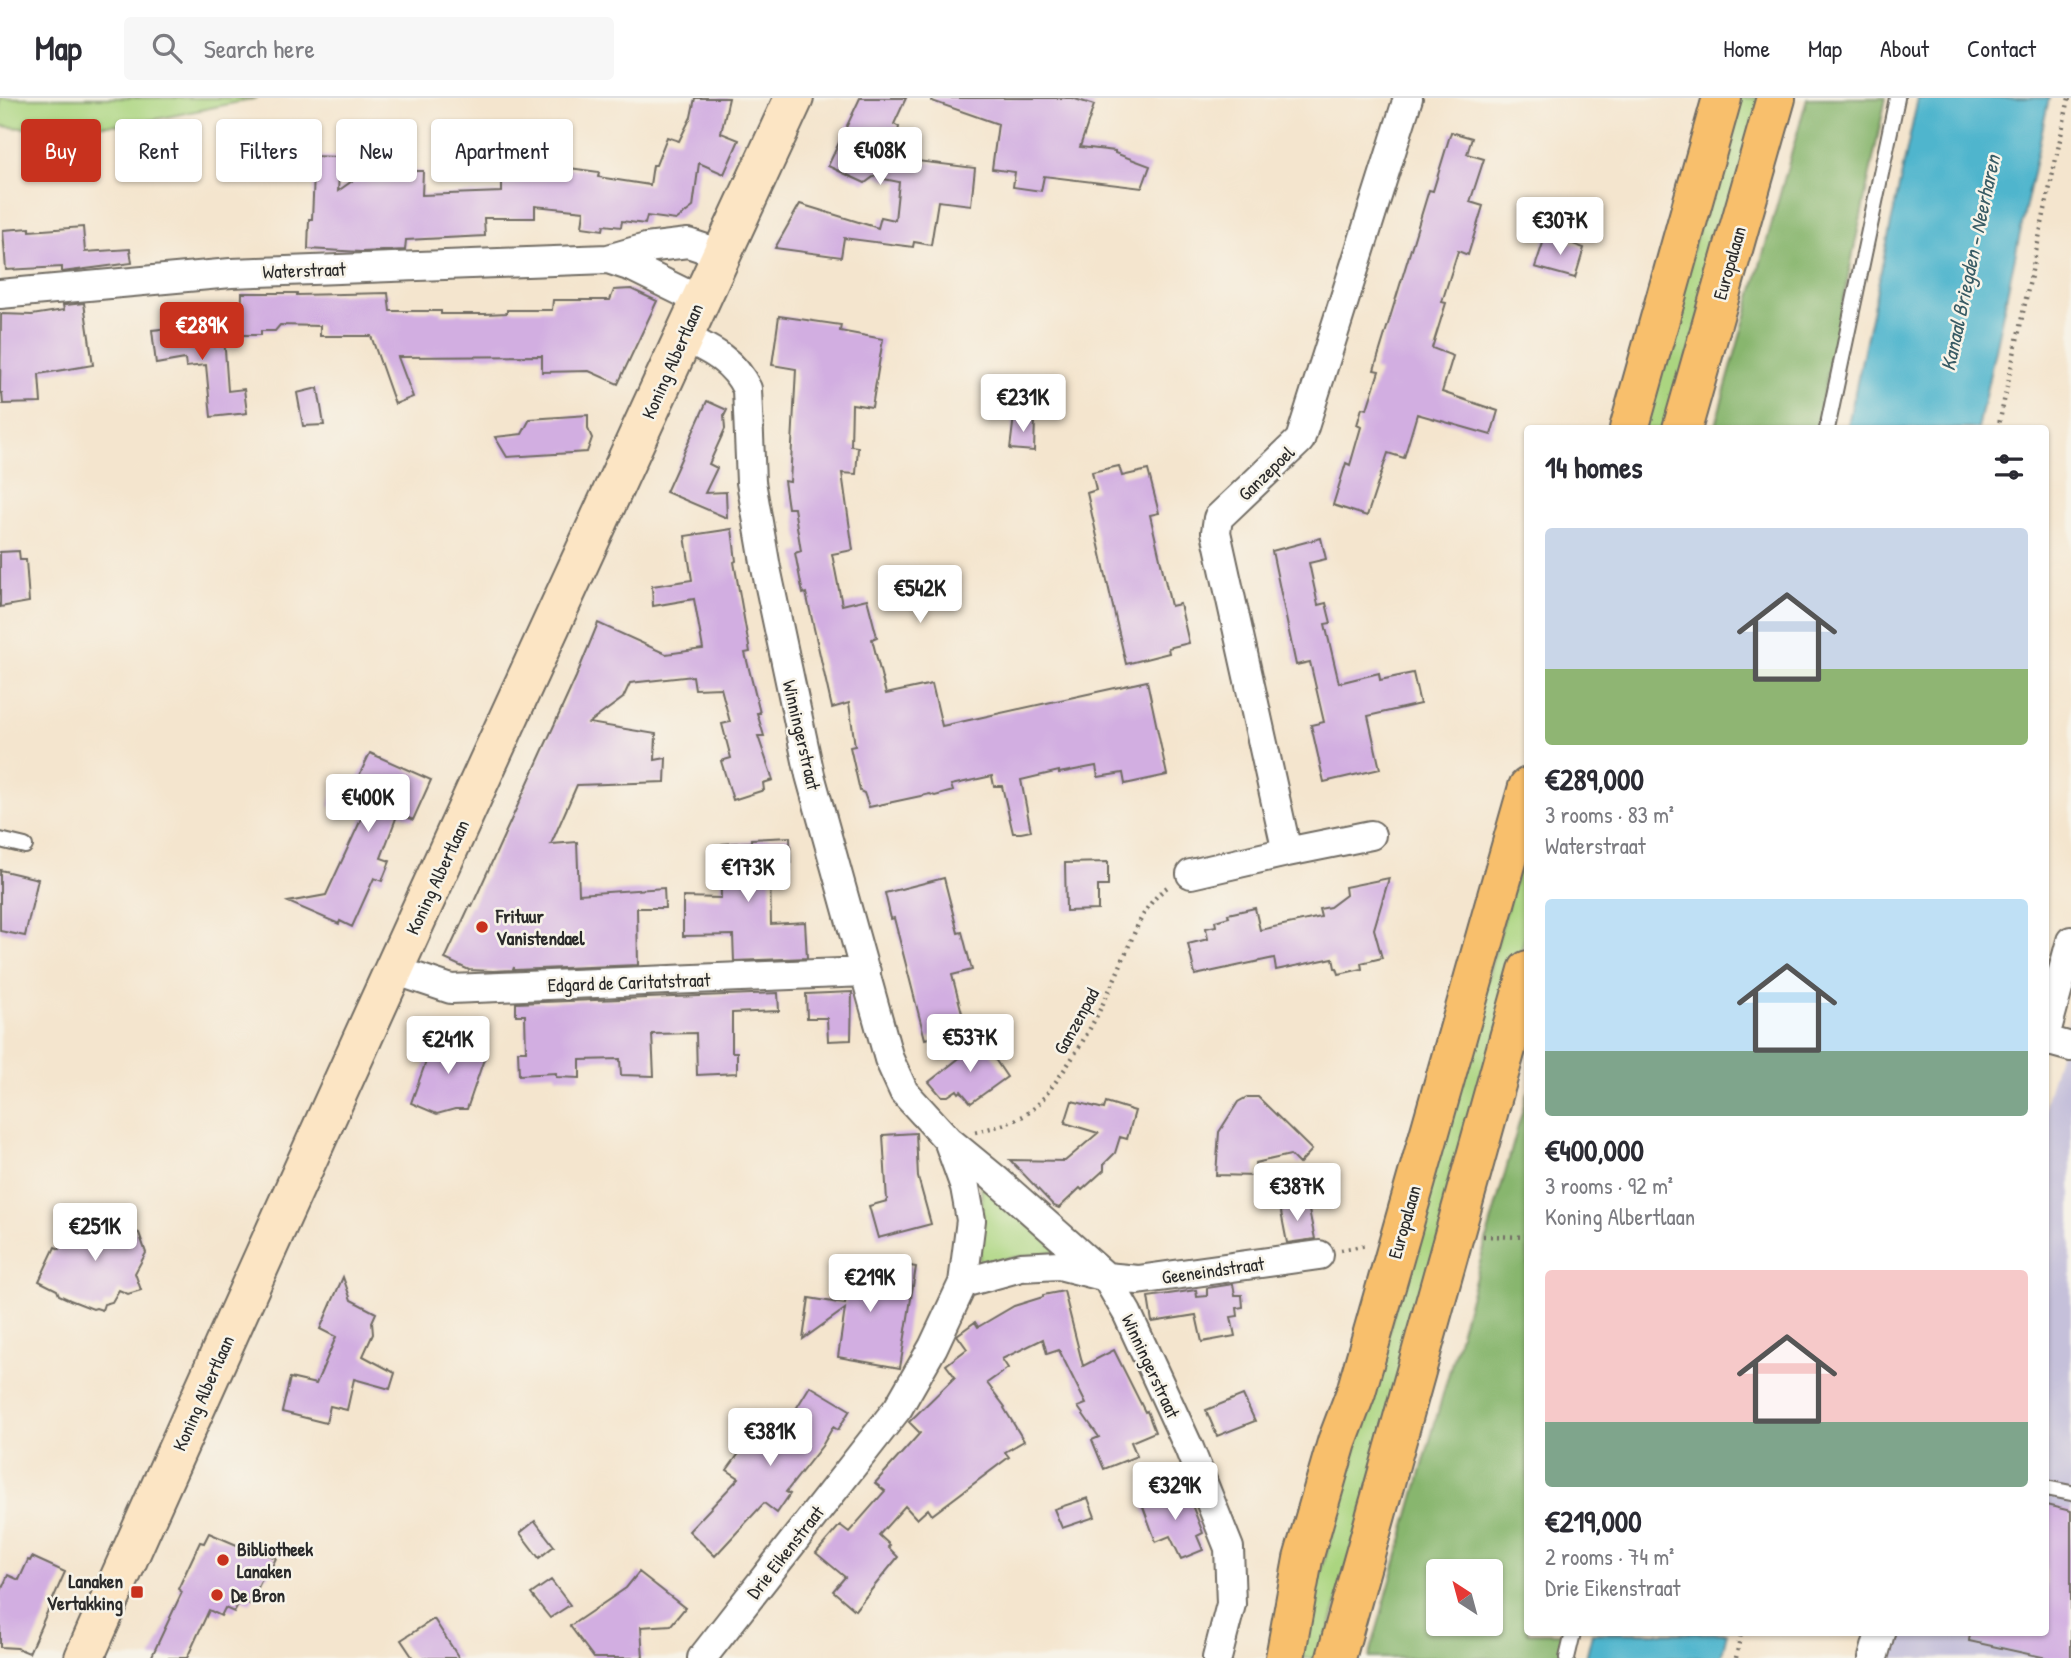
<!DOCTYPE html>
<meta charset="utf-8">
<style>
body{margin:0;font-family:"Patrick Hand",sans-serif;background:#f7f7f7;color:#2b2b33;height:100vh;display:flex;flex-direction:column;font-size:26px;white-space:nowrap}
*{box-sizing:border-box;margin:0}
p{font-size:23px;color:#7c7c81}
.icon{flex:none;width:38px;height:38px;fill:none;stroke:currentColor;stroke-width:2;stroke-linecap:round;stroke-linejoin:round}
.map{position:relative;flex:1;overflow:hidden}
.details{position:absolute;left:1524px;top:327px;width:525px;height:1211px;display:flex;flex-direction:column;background:#fff;border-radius:7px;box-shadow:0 2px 5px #0004}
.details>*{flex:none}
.guide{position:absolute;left:21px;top:21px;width:665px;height:63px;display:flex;gap:14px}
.needle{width:46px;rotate:324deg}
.tools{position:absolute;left:1426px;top:1461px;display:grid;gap:14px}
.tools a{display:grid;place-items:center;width:77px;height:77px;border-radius:7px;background:#fff;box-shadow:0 2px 5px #0004;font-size:35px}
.price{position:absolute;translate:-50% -60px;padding:0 16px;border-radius:7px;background:#fff;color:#222;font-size:23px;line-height:46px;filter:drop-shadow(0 2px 4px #0008)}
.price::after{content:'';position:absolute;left:50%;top:42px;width:21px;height:16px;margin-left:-10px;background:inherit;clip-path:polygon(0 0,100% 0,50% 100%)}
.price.active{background:#c8321e;color:#fff}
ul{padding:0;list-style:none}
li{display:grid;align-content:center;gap:14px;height:371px;padding:0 21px}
li span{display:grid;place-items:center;height:217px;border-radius:7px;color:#555}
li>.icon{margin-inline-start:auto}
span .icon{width:126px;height:126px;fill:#fffc;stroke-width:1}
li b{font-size:30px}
h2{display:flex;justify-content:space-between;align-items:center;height:84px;padding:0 21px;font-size:30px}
.pill{padding:0 24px;border-radius:7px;background:#fff;box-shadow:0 2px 5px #0004;font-size:24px;line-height:63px}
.pill.active{background:#c8321e;color:#fff}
header{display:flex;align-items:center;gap:42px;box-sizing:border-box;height:98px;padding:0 35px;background:#fff;border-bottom:2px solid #e1e1e2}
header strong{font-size:33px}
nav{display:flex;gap:38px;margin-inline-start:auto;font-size:24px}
.search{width:490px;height:63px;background:#f7f7f7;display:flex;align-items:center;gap:18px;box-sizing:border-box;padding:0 24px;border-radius:7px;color:#7c7c81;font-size:26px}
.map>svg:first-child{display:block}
</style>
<header>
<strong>Map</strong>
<div class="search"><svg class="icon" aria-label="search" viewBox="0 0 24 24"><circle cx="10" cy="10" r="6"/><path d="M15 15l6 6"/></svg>Search here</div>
<nav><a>Home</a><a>Map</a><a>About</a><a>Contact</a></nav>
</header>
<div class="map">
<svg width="2071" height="1560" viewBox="0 0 2071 1560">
<rect width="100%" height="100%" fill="#f7f3e8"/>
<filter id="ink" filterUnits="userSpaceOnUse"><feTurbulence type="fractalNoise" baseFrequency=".0143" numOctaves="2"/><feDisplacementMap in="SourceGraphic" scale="14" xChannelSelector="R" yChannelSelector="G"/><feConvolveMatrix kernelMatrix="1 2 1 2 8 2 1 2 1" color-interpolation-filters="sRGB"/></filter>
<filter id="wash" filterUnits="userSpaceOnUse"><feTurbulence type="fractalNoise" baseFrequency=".00686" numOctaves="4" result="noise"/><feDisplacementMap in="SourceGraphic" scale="28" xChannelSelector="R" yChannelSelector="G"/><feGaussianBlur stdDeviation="1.57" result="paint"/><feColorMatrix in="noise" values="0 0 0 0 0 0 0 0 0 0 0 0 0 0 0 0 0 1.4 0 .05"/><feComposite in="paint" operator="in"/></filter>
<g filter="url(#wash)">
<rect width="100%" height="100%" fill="#f4e5ce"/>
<!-- industrial -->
<path fill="#c5c0da" d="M2071,913V1560H1890L1897,1535H2046V1003Z"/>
<!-- green -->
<path fill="#abd580" stroke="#6b8056" stroke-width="2" d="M0,0H258L133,26L22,30L0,28Z
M1735,0H1761L1668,331H1642Z
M1528,735V829L1321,1560H1297Z
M981,1081L1059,1153L979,1165L982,1118Z"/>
<!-- forest -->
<path fill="#88b66e" stroke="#5a704c" stroke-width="2" fill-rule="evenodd" d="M1807,0H1886L1816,331H1714Z
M1528,993V1535H1568L1563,1560H1369ZM1438,1474H1491V1526H1438Z"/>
<!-- water -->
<path fill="#4fb5cd" stroke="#3d707c" stroke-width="2" d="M1918,0H2049L1978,331H1847Z
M1592,1535H1727L1721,1560H1586Z"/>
<g id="blocks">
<!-- building -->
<path fill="#d2aee1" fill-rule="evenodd" d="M695,0H729L721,35L739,42L724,76L699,65L693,109L676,122L647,118L645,126L622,123L621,129L604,127L603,132L582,129L584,113L535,108V120H484L485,138L406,142L405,152L361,154L308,151L309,121H312L314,76H309L310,58L369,60L368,71L373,68H386L387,73H423L422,97L502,94V82H526V77L547,76V67L599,74L598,79L650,87L653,67H656L667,39L679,43L691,19ZM339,77L359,78L338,93Z
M860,0H906L894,26L899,29L892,60L975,70L971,107L938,103L931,147L914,144L913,149L844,140L841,159L775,150L800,106L878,130L881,119L895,122L899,84L884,81L876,77L865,85L828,68Z
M933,0H1072L1094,7L1080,49L1115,53V55L1150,68L1142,90L1044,78L1041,93L1013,89L1015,74L992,71L998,26L932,3Z
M1451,34L1472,40L1467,56L1484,61L1470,104L1483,108L1468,157L1458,153L1442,204L1446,205L1432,250L1453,258L1442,294L1498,313L1491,337L1417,316L1404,360L1388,355L1367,418L1333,407L1346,365L1350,367L1361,329L1357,327L1362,310L1367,311L1379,273L1374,272L1429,92L1433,93Z
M83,129L85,154L130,151L132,165L62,174V169L6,172L3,132L30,130V133Z
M1546,136L1584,150L1575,180L1535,169Z
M631,191L657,203L618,286L589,273L542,274V258L398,259L413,299L395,306L371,238H320V228L280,227L275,233H261V237H241L242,195H297V197L388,195L390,213H441V216H485L507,215V212H552L553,202H610L614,192Z
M84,205L93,267L39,276L41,305L3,306L2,295H0L1,216L32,217L64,212L63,207H66Z
M779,218L841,227L840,233L883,241L872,309L852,306L851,348L858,349L856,376L842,375L853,452L832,456L842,507L867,501L877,539L872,541L886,596L932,586L942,628L1147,583L1167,677L1125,686L1123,675L1098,679L1096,668L1059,675V673L1021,682L1031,733L1021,735H1013L1002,688H994L992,678L951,687L953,693L935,698L930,696L869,709L864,695L860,693L850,649L855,648L849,605L832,610L806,495L803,496L795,455L801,453L794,410H788L784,383L790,384L796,271L772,267Z
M223,225L228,293L244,291L247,315L211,319L206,267L186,269L185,261L156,266L152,232Z
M318,290L324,327L303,328L297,295Z
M707,303L727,312L724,318L725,331L709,366L717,370L705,395L726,394L727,420L666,394Z
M588,317V331L592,340L587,354L507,359L495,339L522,336L530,321Z
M1014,318L1035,319L1034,353L1010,351Z
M1119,368L1122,378L1148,372L1159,415L1150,417L1171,508L1180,506L1189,545L1168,550L1169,555L1126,566L1087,395L1096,392L1092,374Z
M732,431L736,463L734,464L750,554L745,555L760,615H757L764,638H758L773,682L763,685L764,692L733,702L721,663L731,660L722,626L730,624L721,590L695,591L693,578L630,585L623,600L589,625L656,636L655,662L666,660L665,684L577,687L551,746L577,744L579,796L664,790L665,810H637L638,867L514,872V869L513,872L493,873L469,872L445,861L470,807L472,808L576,579L598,525L666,556L703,551L694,501L653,508L652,488L692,482L685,438Z
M1321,440L1326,461L1309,465L1318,507L1326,505L1331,525L1325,526L1339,585L1379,575L1380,582L1413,575L1420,606L1368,618L1380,671L1324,684L1311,627L1324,624L1310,564L1296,567L1272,453Z
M19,453L20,462H26L29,504L0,509V454Z
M370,655L431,682L413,722L398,715L381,760L390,763L382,783L374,780L352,829L340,823L339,826L288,804L326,797L364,715L329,708L335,684L354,688Z
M790,739L791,773L770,774L771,826L805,824L807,860L734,863L733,837L683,838V799L721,800L720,749L722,746L751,744V741Z
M1108,764V788H1098V812L1066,813L1065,765Z
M0,772L38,781L25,838L0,833Z
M944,780L958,835L962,834L972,872L952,877L966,930L925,941L894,820L891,821L885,795Z
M1389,780L1374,831L1382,860L1361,865L1362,871L1339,876L1337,870H1335L1333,860L1276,872L1274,860L1195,877L1188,846L1208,841L1206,830L1216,828L1215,823L1229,819L1228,816L1255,810L1260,832L1321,819L1319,811L1330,809L1346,797L1345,789Z
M852,894L851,942L828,943L827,920H807L806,896Z
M778,895L779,913L732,915V954H737V975L697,977L696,935L652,936L654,978L621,977L620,961L580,962V980L556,979V975L519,977L518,953H526L525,917H516V905Z
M437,933L469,943L465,955L484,961L467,1011H455L437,1016L411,1005Z
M982,942L1007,979L971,1005L961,993L959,995L957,992L948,998H941L929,984L962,958L968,957V953Z
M1247,999H1258L1312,1052L1299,1066L1290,1057L1255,1065L1256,1078L1216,1077L1219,1034L1238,1004Z
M1072,1003L1104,1011L1106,1004L1135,1013L1127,1041L1120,1039L1115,1055L1104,1066V1072L1082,1092L1080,1090L1059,1110L1054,1108L1010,1062L1065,1063L1098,1035L1065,1025Z
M916,1035L918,1079L931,1126L878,1140L869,1108L887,1103L883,1037Z
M1307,1103L1315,1141L1287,1145L1280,1109Z
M84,1116L89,1118L93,1116L139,1135L146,1155L135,1175L141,1192L128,1196L119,1192L112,1204L104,1206L102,1212L96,1210L93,1211L70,1202L59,1197L57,1192L39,1183L55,1149L60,1151L75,1123L82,1121Z
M884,1163L916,1169L900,1270L838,1259L845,1211L803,1241L809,1200L845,1206L849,1173L859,1167L886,1171Z
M343,1179L351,1202L376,1215L372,1224L373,1236L363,1258L395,1275L390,1291L354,1281L347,1312L330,1308L326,1325L282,1314L290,1280L316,1286L336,1239L320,1231Z
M1233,1186L1235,1197H1242L1243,1209L1237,1210L1238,1218L1231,1219L1235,1238L1202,1244L1196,1217L1152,1224L1148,1199L1196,1192L1197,1199L1207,1198V1190Z
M1064,1193L1083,1268L1114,1252L1145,1314L1147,1313L1155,1334L1131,1344L1137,1358L1104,1371L1092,1342L1099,1339L1078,1309L1086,1306L1059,1252L1047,1256L1043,1241L1002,1261L1008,1270L987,1285L1005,1309L1004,1310L1024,1343L1005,1354L1009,1359L932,1417L928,1411L917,1421L905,1408L879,1437L890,1447L888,1449L898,1459L855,1512L833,1493L845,1479L816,1455L840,1427L849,1434L885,1393L875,1385L920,1335L909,1324L955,1279L946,1267L967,1251L957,1237L975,1224L978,1229L1014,1208L1043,1199V1197Z
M810,1288L850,1312L838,1332L833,1329L822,1348L786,1394L790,1396L777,1415L764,1405L715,1458L689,1433L739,1380L727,1372L762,1324L780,1337Z
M1243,1297L1255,1323L1217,1338L1206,1312Z
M1186,1392L1203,1435L1197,1438L1203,1452L1181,1461L1170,1438L1156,1444L1142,1406L1167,1395L1169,1399Z
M1088,1400L1095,1419L1062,1430L1054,1411Z
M2046,1407L2071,1413V1560H2047L1969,1543L1970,1535H2046Z
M535,1423L554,1448L539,1460L520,1435Z
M209,1435L239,1448L241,1445L276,1460L267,1479L264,1477L250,1506L241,1501L234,1514L225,1510L221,1518L209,1512L187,1560H151L182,1494L178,1491L200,1444L204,1445Z
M32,1459L65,1474L29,1555L17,1550L0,1549V1495L8,1477L19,1482L28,1462L30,1463Z
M639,1474L685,1510L671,1527L641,1529L643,1560H594L570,1528L626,1490Z
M551,1482L570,1507L550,1520L531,1496Z
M434,1521L459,1560H413L401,1542Z"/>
</g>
</g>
<g filter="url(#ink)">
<use href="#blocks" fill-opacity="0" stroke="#716c64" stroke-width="2"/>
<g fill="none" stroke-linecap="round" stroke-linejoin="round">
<!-- lane casing -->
<g stroke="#716c64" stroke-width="18">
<path id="lane" d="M1827,331L1897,0
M0,742L25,748
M2046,1390L2071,1395
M1567,1560L1573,1535"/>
</g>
<!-- street casing -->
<g stroke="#716c64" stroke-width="32">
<path id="street" d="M608,161L632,169L699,202
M0,196L231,175L608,161L646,150L688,145L721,156
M684,239C711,252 734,263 747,291L751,384L766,470L810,677L889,961L904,994L948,1042L965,1089L971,1122L963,1185L933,1249L898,1310L702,1560
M1287,754L1216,434L1218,420L1300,342L1408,0
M1191,776L1287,754L1371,737
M394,872L451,891L866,874
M2046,935L2071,843
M2046,942L2071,949
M948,1042L993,1079L1106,1179L1127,1215L1189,1350L1229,1450L1231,1506L1217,1560
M963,1185L1021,1169L1059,1167L1106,1179L1138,1182L1319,1157
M1873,1560L1880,1535"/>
</g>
<!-- secondary casing -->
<g stroke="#716c64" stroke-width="42">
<path id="secondary" d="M84,1560C316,1038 554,518 794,0"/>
</g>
<!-- primary casing -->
<g stroke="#716c64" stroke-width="42">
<path id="primary" d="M1629,331L1722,0
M1682,331L1776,0
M1285,1560L1303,1461L1337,1344L1356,1294L1528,689
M1336,1560L1528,872"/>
</g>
<!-- path -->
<path stroke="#716c64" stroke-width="4.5" stroke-dasharray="2 5" stroke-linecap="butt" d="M1998,331L2069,0
M975,1034C991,1030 1007,1027 1021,1019C1034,1013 1043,1001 1051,990C1083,948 1104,907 1124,859C1136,832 1144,805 1169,788
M1483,1138L1528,1139
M1341,1152L1367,1147
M1736,1560L1741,1535"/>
<!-- lane -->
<use href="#lane" stroke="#fff" stroke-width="14"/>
<!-- street -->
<use href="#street" stroke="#fff" stroke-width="28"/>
<!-- secondary -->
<use href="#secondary" stroke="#fce5c4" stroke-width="38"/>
<!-- primary -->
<use href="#primary" stroke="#f8bf6c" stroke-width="38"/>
</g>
</g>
<!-- markers -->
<g fill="#c8321e" stroke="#f7f3e8" stroke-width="2.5">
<circle cx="482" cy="829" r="7"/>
<circle cx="223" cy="1462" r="7"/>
<rect x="130" y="1487" width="14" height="14" rx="3.5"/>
<circle cx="217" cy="1497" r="7"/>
</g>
<g text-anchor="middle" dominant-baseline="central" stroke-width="5" stroke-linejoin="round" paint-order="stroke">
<!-- street labels -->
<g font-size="19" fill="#2b2b2b" stroke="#f7f3e8">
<text transform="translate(1729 165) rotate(-74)">Europalaan</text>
<text transform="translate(304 172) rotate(-2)">Waterstraat</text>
<text transform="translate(672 263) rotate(-66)">Koning Albertlaan</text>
<text transform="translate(1266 375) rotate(-44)">Ganzepoel</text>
<text transform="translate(802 637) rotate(77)">Winningerstraat</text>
<text transform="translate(437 779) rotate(-65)">Koning Albertlaan</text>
<text transform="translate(629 884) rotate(-2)">Edgard de Caritatstraat</text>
<text transform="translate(1076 923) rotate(-61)">Ganzenpad</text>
<text transform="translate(1404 1124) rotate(-74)">Europalaan</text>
<text transform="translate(1213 1172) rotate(-8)">Geeneindstraat</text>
<text transform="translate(1151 1268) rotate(65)">Winningerstraat</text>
<text transform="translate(203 1295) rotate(-66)">Koning Albertlaan</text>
<text transform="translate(785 1454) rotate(-52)">Drie Eikenstraat</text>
</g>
<!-- poi labels -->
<g font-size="19" font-weight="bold" fill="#2b2b2b" stroke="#f7f3e8" text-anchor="start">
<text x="496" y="818">Frituur<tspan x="496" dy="22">Vanistendael</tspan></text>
<text x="237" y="1451">Bibliotheek<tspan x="237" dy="22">Lanaken</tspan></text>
<text x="123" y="1483" text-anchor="end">Lanaken<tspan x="123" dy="22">Vertakking</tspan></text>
<text x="231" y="1497">De Bron</text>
</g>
<!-- water labels -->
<g font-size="21" font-style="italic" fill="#385b64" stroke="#f7f3e8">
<text transform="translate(1970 165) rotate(-78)">Kanaal Briegden - Neerharen</text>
</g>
</g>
</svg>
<div class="tools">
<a><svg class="needle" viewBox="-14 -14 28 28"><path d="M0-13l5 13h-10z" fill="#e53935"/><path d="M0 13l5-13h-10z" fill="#7c7c81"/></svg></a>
</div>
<b class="price" style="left:880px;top:89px">€408K</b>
<b class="price" style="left:1560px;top:159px">€307K</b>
<b class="price active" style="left:202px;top:264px">€289K</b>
<b class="price" style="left:1023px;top:336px">€231K</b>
<b class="price" style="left:920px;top:527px">€542K</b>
<b class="price" style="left:368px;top:736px">€400K</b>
<b class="price" style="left:748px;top:806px">€173K</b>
<b class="price" style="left:970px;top:976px">€537K</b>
<b class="price" style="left:448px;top:978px">€241K</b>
<b class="price" style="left:1297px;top:1125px">€387K</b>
<b class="price" style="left:95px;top:1165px">€251K</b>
<b class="price" style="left:870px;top:1216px">€219K</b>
<b class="price" style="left:770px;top:1370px">€381K</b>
<b class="price" style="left:1175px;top:1424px">€329K</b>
<div class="guide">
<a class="pill active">Buy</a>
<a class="pill">Rent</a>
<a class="pill">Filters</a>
<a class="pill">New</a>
<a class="pill">Apartment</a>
</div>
<section class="details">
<h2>14 homes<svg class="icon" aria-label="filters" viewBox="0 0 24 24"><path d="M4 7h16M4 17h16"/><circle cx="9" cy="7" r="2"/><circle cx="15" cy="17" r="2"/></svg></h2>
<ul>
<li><span style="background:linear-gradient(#c9d6e8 65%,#8fb573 0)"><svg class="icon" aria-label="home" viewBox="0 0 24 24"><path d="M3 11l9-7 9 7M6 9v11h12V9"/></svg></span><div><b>€289,000</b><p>3 rooms · 83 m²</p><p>Waterstraat</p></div></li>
<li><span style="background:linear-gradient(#bfe0f5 70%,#7fa58c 0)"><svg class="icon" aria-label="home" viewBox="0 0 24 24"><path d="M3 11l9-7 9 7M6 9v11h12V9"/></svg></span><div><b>€400,000</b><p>3 rooms · 92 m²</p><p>Koning Albertlaan</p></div></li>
<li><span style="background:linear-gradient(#f6c9c9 70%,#7fa58c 0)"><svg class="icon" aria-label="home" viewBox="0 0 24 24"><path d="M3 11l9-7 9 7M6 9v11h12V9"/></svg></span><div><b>€219,000</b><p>2 rooms · 74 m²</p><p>Drie Eikenstraat</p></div></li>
</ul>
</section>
</div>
